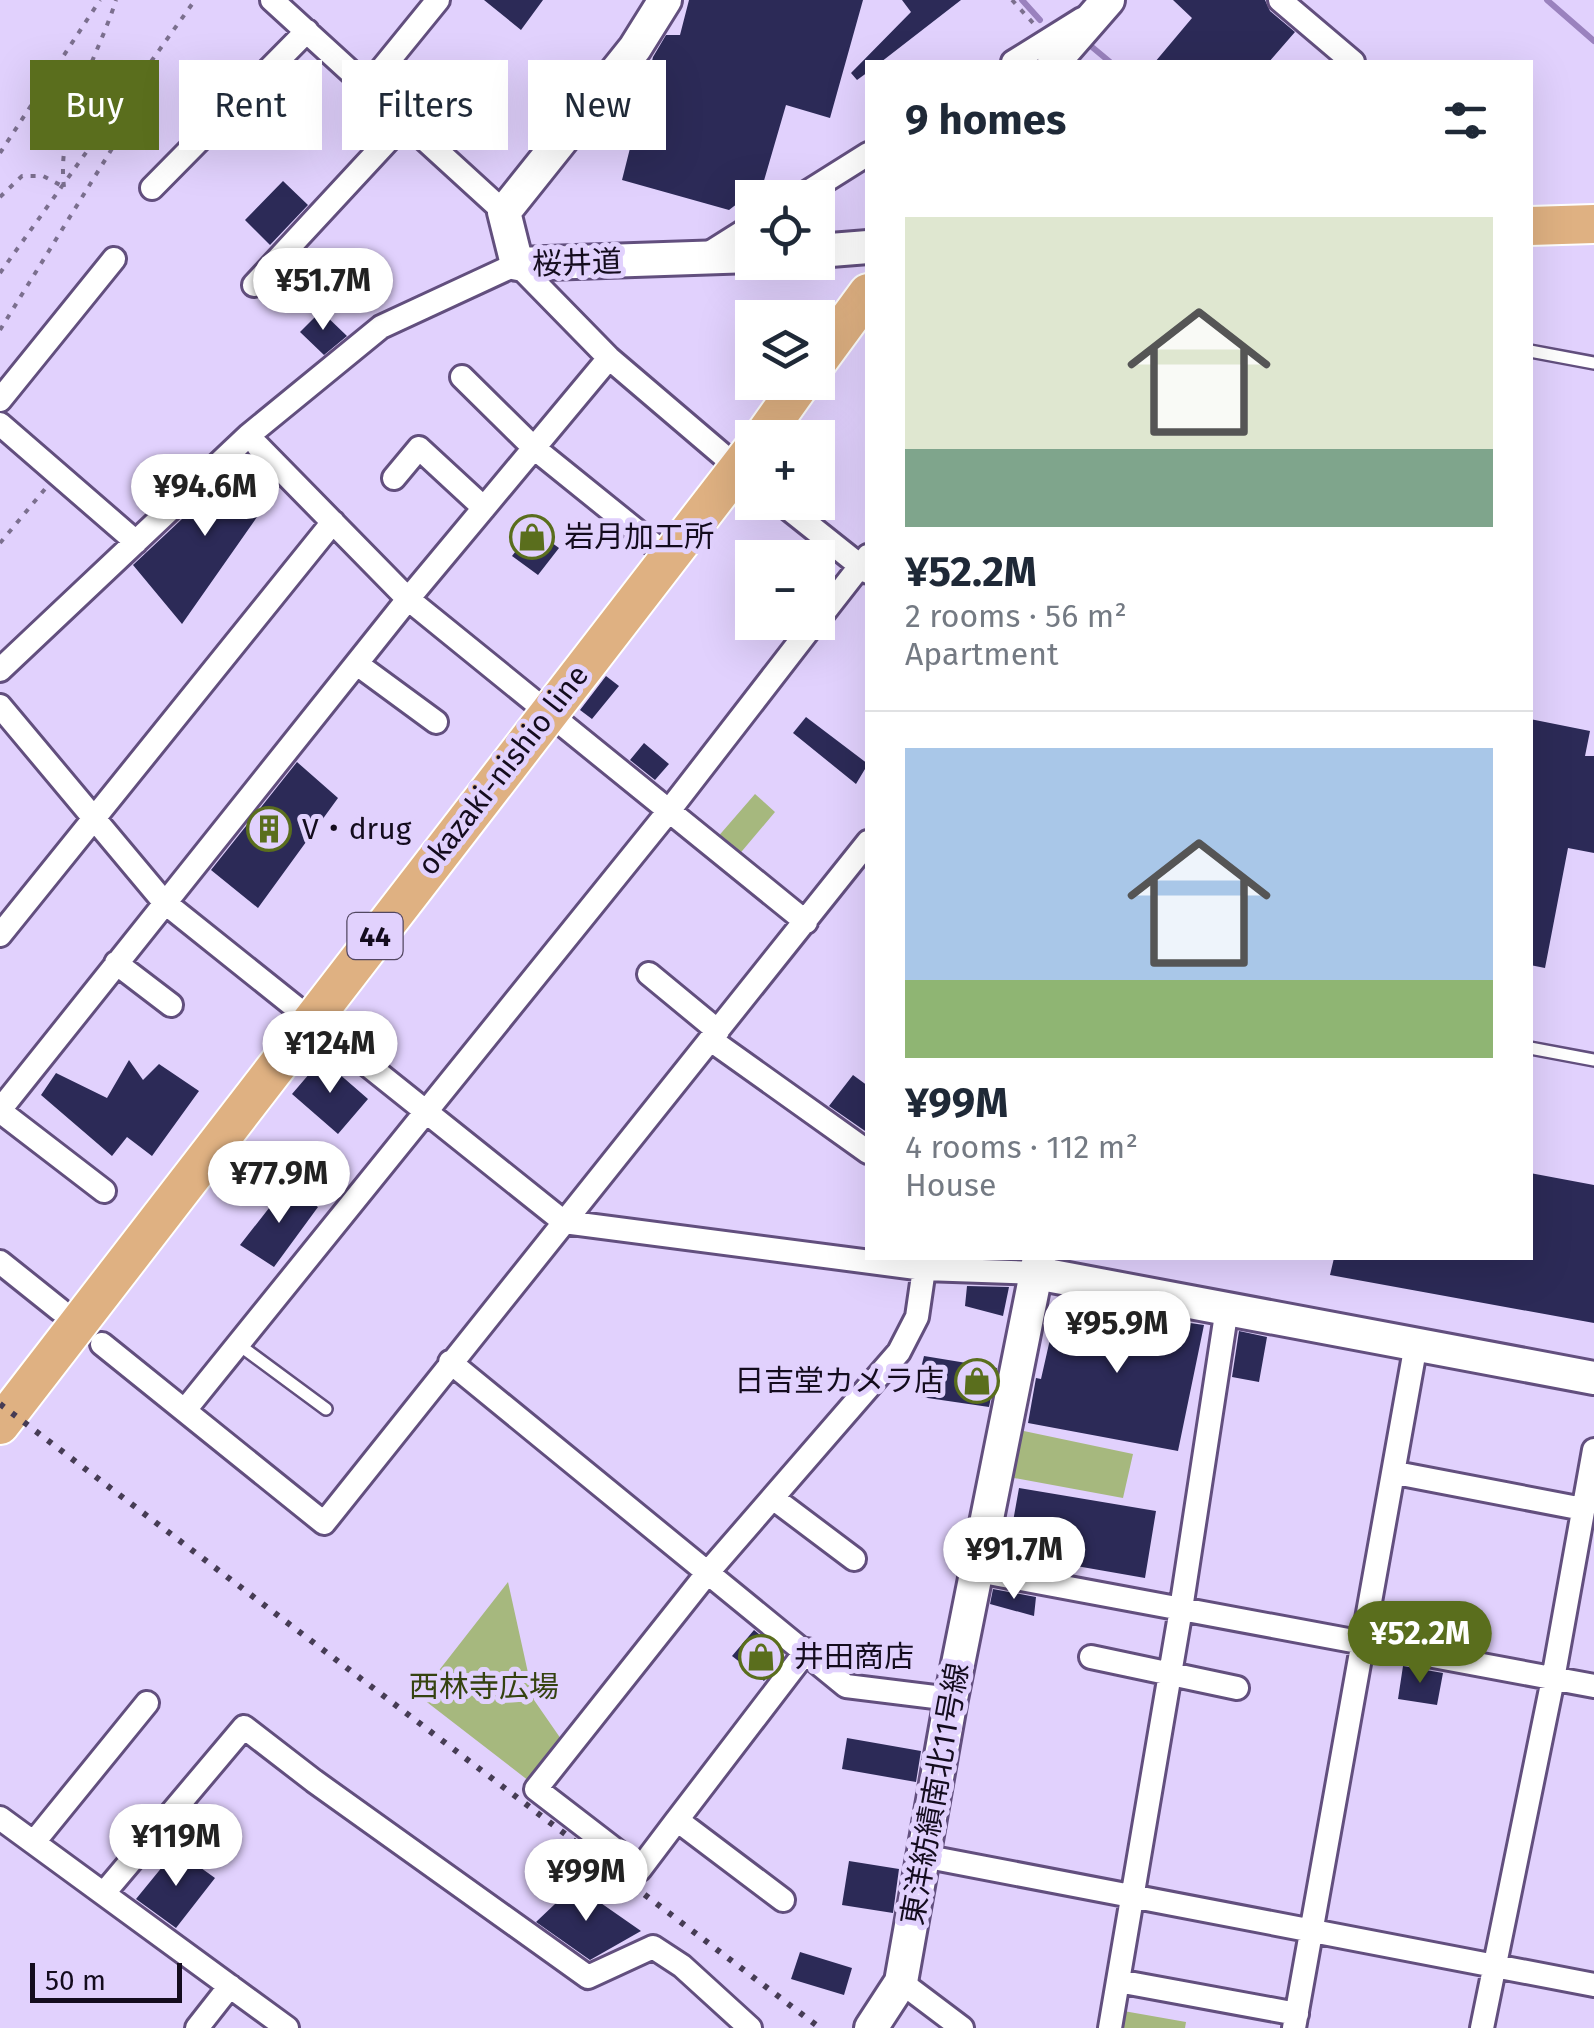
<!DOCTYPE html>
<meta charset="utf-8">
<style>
body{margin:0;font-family:"Fira Sans","Noto Sans JP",sans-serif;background:#f6f6f7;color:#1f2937;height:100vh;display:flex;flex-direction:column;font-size:38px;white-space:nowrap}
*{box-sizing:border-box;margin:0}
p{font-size:32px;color:#747a83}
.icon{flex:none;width:55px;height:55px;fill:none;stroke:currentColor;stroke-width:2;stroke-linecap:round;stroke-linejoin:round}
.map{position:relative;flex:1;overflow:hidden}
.details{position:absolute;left:865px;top:60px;width:668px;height:1200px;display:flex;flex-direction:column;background:#fff;border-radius:0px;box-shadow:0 10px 40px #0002}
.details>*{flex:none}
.hud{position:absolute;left:30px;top:60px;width:685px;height:90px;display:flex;gap:20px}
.tools{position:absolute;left:735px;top:180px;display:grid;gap:20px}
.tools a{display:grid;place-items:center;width:100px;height:100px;border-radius:0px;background:#fff;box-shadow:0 10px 40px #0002;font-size:50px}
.scale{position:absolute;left:30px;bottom:25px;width:152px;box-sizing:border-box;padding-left:10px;border:5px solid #140c1e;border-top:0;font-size:28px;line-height:35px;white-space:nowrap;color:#140c1e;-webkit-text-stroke:8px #e1d1fd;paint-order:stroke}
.price{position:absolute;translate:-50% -85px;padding:0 22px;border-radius:35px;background:#fff;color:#222;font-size:32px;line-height:65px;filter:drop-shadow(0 2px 5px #0008)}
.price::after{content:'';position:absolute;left:50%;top:60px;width:30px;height:22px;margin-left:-15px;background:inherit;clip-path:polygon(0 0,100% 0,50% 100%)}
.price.current{background:#5a6e1d;color:#fff}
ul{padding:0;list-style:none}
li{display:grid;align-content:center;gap:20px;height:530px;padding:0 40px}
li+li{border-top:2px solid #e0e1e3}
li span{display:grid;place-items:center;height:310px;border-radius:0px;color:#555}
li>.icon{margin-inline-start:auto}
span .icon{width:180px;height:180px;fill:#fffc;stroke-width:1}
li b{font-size:42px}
h2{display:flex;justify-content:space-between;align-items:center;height:120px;padding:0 40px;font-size:42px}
.pill{padding:0 35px;border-radius:0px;background:#fff;box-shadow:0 10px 40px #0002;font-size:35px;line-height:90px}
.pill.current{background:#5a6e1d;color:#fff}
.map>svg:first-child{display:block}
</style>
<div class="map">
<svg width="1594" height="2028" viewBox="0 0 1594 2028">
<rect width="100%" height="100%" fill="#e1d1fd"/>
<!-- green -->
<path fill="#a6b87e" d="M755,794L775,812L737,857L716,839Z
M1019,1430L1133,1454L1123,1498L1014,1478Z
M508,1582L534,1700L561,1739L529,1781L419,1696Z
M1118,2010L1186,2022L1185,2028H1115Z"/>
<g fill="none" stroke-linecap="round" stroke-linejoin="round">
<!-- stream -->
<path stroke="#9a82be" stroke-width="6" d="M1022,0L1040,20
M1547,0L1594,41
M1086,42L1110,62"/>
</g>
<!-- building -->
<path fill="#2c2a57" d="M484,0H543L521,30Z
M689,0H863L830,118L786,105L763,184L729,210L622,180L653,57L666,35H680Z
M902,0H961L881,62H868V72L857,80L851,73L911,12Z
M1173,0H1265L1270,11L1295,32L1269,62H1155L1192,18Z
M283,181L308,205L270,245L245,220Z
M321,311L347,336L324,355L300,332Z
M248,457L278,487L182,624L133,565Z
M533,529L559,548L538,575L512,556Z
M606,676L619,686L592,719L580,710Z
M806,717L868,764L856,784L793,733Z
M1530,719L1590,731L1585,756H1594V853L1568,848L1545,968L1530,965Z
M644,743L669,764L655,780L630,760Z
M297,762L338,798L258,908L211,870Z
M322,1059L368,1099L338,1134L292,1094Z
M129,1060L143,1080L159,1064L199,1091L152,1156L127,1137L112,1156L41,1095L56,1073L107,1098Z
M853,1075L868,1086V1133L829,1106Z
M1530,1173L1594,1185V1323L1330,1275L1334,1258H1530Z
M287,1185L318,1207L274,1267L240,1245Z
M967,1286L1009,1287L1003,1316L965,1306Z
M1058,1304L1204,1325L1178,1451L1028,1423L1036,1378L1041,1379Z
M1239,1331L1267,1337L1259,1382L1232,1377Z
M924,1356L997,1368L989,1407L914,1396Z
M1019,1488L1156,1511L1145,1578L1042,1560L1041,1567L1006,1561Z
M993,1589L1036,1597L1034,1616L990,1604Z
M754,1630L784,1655L764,1681L732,1656Z
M1403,1666L1443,1673L1437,1705L1398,1699Z
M847,1738L921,1751L916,1782L842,1769Z
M176,1850L215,1878L176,1928L136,1899Z
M849,1861L899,1869L893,1913L842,1905Z
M575,1885L641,1931L590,1960L536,1922Z
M800,1952L852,1968L844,1995L791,1979Z"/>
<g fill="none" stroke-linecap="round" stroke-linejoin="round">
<!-- lane casing -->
<g stroke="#624f7e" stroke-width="16">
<path id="lane" d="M1530,351L1594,363
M1530,1048L1594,1060
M238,1344L326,1409"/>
</g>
<!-- street casing -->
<g stroke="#624f7e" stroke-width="28">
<path id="street" d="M272,0L504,212
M1280,0L1353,62
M1013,62L1082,19
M368,86L438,0
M152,188L307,31
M798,198L868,154
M706,255L752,226
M254,285L406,121
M462,377L534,448L669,557
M0,400L114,259
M0,424L136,542
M258,446L408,599L806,922
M394,478L419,448L484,508
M780,502L868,572
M818,620L868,556
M357,664L436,722
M0,670L249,435L381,327L517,264L609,358L752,480
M0,706L164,902L564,1222L924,1269L1036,1273
M0,935L333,522
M116,963L171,1005
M649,974L718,1031
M711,1040L868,1152
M0,1110L408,599L609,358
M0,1111L104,1191
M0,1262L60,1310
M102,1344L324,1523L868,842
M450,1362L846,1686L951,1699
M185,1410L668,812L815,622
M1396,1473L1583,1509
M773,1498L854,1559
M978,1571L1594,1686
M1091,1657L1237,1688
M0,1818L287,2028
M677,1820L640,1869L536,1789L709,1571L899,1352L917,1317L924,1269
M34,1842L147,1703
M923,1856L1594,1985
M104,1893L244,1727L314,1781L588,1977L653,1947L682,1966L750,2028
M783,1900L677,1820L807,1650
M1118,1981L1297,2014
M901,1982L962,2028
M197,2028L230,1986
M1110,2028L1181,1609L1227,1308
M1294,2028L1416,1344
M1482,2028L1553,1679L1594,1450"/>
</g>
<!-- secondary casing -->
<g stroke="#624f7e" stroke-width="38">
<path id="secondary" d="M665,0L635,48L504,212L517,264L752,256
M1054,62L1108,0
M818,251L868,247
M1036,1273L1594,1378
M871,2028L901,1982L951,1699L1039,1258"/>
</g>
<!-- primary casing -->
<g stroke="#fff" stroke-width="42">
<path id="primary" d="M1530,226L1594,224
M818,361L868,293
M762,438L802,382
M0,1425L752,450"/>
</g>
<!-- path -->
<path stroke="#7b6f8e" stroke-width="4" stroke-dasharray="5 8" stroke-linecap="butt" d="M1012,0L1033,23
M0,153L100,0
M64,187C56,122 97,60 116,0
M0,197L22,176H43L64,187
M0,273L195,0
M0,330L118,139L140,83
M0,543L45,489"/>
<!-- lane -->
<use href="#lane" stroke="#fff" stroke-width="11"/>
<!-- street -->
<use href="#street" stroke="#fff" stroke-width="22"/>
<!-- secondary -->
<use href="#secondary" stroke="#fff" stroke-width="32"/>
<!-- primary -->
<use href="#primary" stroke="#dfb182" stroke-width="38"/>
<!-- rail -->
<path stroke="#463c54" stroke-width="6" stroke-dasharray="5 10" stroke-linecap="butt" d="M0,1404L820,2028"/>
</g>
<!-- icons -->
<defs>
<g id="shop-ring" transform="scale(2.25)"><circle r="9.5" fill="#e1d1fd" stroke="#5a6e1d" stroke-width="1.5"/><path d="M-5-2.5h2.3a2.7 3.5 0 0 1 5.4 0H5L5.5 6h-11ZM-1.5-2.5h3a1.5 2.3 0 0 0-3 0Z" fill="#5a6e1d"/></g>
<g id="building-ring" transform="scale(2.25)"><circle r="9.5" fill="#e1d1fd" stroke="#5a6e1d" stroke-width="1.5"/><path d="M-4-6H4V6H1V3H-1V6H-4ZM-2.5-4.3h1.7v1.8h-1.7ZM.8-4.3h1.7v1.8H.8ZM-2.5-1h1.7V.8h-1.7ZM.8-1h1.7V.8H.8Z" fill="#5a6e1d"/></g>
</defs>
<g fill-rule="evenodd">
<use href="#shop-ring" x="532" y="537"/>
<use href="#building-ring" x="269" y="829"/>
<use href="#shop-ring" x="977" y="1381"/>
<use href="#shop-ring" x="761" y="1657"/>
</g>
<g text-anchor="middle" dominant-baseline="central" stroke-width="10" stroke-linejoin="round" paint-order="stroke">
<!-- shield labels -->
<rect fill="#e1d1fd" stroke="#524761" stroke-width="2.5" x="347.5" y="913" width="55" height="46" rx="8"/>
<g font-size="28" font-weight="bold" fill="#140c1e">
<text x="375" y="936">44</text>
</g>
<!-- street labels -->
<g font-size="30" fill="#140c1e" stroke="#e1d1fd">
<text transform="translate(577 263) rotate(-2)">桜井道</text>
<text transform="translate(503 770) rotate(-52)">okazaki-nishio line</text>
<text transform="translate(935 1794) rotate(-80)">東洋紡績南北11号線</text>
</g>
<!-- poi labels -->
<g font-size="30" fill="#140c1e" stroke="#e1d1fd" text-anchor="start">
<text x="564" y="537">岩月加工所</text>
<text x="302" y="829">V・drug</text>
<text x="944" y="1381" text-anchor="end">日吉堂カメラ店</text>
<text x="794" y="1657">井田商店</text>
</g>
<!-- park labels -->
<g font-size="30" fill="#354210" stroke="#e1d1fd">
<text x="484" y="1687">西林寺広場</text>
</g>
</g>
</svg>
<div class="tools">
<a><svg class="icon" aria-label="locate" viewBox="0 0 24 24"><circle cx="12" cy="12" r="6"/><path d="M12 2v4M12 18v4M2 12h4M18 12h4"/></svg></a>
<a><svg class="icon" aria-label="layers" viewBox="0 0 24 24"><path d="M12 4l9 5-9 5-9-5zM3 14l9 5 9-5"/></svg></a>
<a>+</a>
<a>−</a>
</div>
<div class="scale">50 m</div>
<b class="price" style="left:323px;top:333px">¥51.7M</b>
<b class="price" style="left:205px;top:539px">¥94.6M</b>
<b class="price" style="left:330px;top:1096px">¥124M</b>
<b class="price" style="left:279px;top:1226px">¥77.9M</b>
<b class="price" style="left:1117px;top:1376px">¥95.9M</b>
<b class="price" style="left:1014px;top:1602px">¥91.7M</b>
<b class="price current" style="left:1420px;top:1686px">¥52.2M</b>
<b class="price" style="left:176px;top:1889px">¥119M</b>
<b class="price" style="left:586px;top:1924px">¥99M</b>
<div class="hud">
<a class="pill current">Buy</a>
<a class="pill">Rent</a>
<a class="pill">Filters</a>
<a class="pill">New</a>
</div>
<section class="details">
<h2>9 homes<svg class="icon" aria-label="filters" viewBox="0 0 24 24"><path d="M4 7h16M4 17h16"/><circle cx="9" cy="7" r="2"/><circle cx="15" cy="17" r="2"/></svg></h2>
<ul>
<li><span style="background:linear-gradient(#dfe7d0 75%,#7fa58c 0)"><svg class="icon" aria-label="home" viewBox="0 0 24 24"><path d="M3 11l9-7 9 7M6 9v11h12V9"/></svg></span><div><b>¥52.2M</b><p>2 rooms · 56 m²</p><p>Apartment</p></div></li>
<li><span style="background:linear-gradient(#a9c7e8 75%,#8fb573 0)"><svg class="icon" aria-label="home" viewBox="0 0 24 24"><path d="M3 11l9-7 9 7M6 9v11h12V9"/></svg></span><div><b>¥99M</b><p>4 rooms · 112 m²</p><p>House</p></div></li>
</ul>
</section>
</div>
